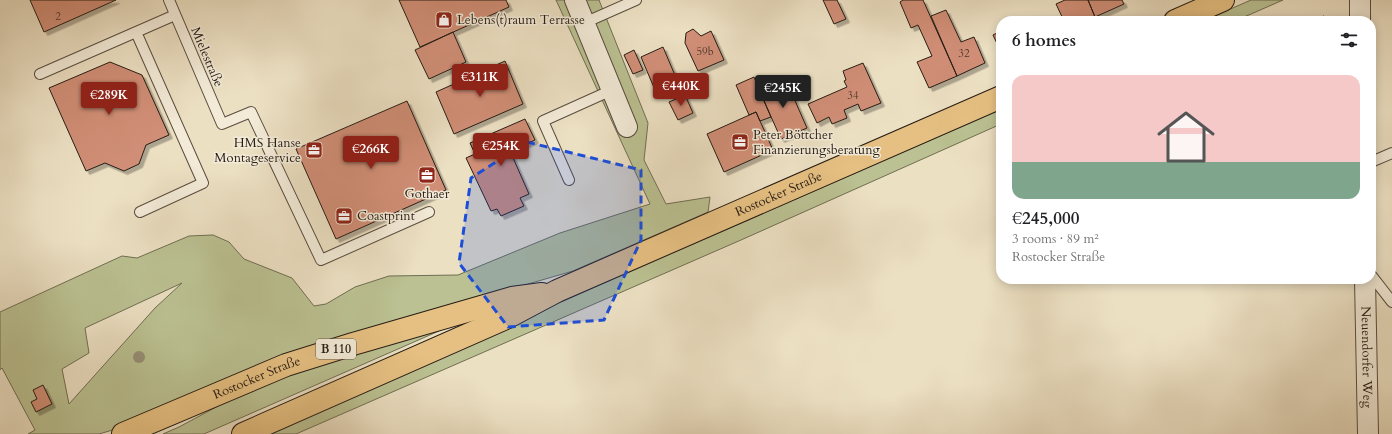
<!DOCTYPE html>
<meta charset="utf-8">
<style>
body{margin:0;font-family:Cardo,serif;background:#f2f2f2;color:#202124;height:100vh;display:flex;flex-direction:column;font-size:15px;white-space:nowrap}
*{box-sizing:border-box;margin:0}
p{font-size:13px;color:#757577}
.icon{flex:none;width:22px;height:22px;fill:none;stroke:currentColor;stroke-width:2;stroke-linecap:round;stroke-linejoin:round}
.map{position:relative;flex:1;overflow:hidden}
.sheet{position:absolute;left:996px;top:16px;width:380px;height:268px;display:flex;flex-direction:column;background:#fff;border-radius:16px;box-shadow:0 2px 10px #0003}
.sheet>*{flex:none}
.price{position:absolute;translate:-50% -34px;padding:0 9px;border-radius:4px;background:#8f2418;color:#fff;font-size:13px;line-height:26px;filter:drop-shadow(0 1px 2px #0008)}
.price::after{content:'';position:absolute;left:50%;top:24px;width:12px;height:9px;margin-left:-6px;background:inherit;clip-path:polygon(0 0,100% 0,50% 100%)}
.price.selected{background:#222;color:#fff}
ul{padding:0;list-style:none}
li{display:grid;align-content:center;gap:8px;height:212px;padding:0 16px}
li span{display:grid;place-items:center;height:124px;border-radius:12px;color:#555}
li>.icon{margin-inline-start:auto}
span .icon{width:72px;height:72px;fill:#fffc;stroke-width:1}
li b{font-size:17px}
h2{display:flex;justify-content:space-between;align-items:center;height:48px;padding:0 16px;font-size:17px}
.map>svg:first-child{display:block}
</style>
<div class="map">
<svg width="1392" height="434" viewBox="0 0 1392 434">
<defs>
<filter id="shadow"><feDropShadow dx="3.5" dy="3.5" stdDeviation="0" flood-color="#0004"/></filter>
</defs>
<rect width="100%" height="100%" fill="#ece0c3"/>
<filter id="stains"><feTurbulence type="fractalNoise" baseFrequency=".005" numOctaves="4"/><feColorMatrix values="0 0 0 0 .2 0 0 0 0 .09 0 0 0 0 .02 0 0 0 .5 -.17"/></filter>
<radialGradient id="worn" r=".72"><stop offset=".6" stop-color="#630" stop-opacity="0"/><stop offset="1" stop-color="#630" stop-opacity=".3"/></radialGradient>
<!-- green -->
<path fill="#bbc192" stroke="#706e53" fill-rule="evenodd" d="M556,0H599L648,123L644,160L666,204L710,197L708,212L573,271L345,337L126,426L99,434H28L35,430L2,368L0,370V312L122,256L137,258L189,236L213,235L229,242L244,259L292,278L314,306L326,304L355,287L389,276L458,275L560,233L650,204ZM182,283L155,308L69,404L62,369L89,353L85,328Z
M1251,0H1283L1235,21H1203Z
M1001,109V124L741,240L296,434H260Z
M437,326L439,331L204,434H163L179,427L261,383Z"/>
<!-- building -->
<path fill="#d08e76" stroke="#261c14" filter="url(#shadow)" d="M30,0H116L44,32Z
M399,0H506L509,7L420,47Z
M823,0H837L846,19L834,24Z
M903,0H923L957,76L929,88L917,62L932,56L918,25L911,28L900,2Z
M1065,0H1088L1095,17L1086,21H1064L1056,4Z
M1088,0H1122L1124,4L1095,17Z
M946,10L961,42L974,37L985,63L957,76L931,16Z
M1324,16L1326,21H1311Z
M693,29L701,36L711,31L724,60L698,71L685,43L686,33Z
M1001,31V52L993,35Z
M453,32L466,62L429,79L415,50Z
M663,47L677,80L655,90L641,57Z
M634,50L643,70L633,74L624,55Z
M505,61L523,104L454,134L436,92Z
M110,62L142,75L169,135L146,145L139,164L124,171L105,163L86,171L49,88Z
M863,63L881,103L861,111L858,104L844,110L847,118L832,124L829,117L817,123L808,104L847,87L844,81L846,80L843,71Z
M754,77L771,117L760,121L756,112L749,115L736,85Z
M785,78L807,128L781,139L759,90Z
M685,95L693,113L678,120L669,102Z
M407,101L446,190L336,239L296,149Z
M756,112L773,150L724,172L707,134Z
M525,119L535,140L510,151L529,194L520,198L524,206L501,216L497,209L491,211L466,158L475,154L470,143Z
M43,385L52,404L36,412L31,402L37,399L33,390Z"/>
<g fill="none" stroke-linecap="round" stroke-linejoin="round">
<!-- service casing -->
<g stroke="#584d40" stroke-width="12">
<path id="service" d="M169,0L222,124L251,112L321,260L429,212
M584,23L636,0
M136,32L203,183L140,212
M40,74L175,15
M1371,162L1392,153
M569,180L543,121L612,90
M1371,275L1392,302"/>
</g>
<!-- minor casing -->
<g stroke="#584d40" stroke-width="22">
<g id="minor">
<path d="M575,0L627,127"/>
<path d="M1360,0V21"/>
<path id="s1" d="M1365,279L1368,434"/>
</g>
</g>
<!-- primary casing -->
<g stroke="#261c14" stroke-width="24">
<g id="primary">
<path d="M1175,21L1223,0"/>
<path id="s2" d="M123,434L286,365L353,344L512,298L542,294"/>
<path id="s3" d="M243,434L508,317L557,291L1001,97"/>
</g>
</g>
<!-- service -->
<use href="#service" stroke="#f3ebd8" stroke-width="10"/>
<!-- minor -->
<use href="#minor" stroke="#f3ebd8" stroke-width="20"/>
<!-- primary -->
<use href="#primary" stroke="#e6c082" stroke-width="22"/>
</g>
<!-- trees -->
<circle fill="#989078" cx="139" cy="357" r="6"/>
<!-- marked area -->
<path fill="#1d4ed8" fill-opacity="0.2" stroke="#1d4ed8" stroke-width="3" stroke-dasharray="8 5" stroke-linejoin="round" d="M527,142L641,170V240L604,320L508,327L459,263L471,178Z"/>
<!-- icons -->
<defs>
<g id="shop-square" transform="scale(0.9)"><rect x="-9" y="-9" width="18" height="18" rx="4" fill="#8f2418" stroke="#f3ebd8"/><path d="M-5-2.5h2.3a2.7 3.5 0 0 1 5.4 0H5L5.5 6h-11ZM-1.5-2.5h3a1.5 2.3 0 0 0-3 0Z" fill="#fff"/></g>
<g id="office-square" transform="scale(0.9)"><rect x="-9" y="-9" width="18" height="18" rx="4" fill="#8f2418" stroke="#f3ebd8"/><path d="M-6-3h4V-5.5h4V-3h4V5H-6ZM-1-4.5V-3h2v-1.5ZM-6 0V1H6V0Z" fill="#fff"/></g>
</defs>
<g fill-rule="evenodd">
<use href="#shop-square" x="444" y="20"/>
<use href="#office-square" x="740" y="142"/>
<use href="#office-square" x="314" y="150"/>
<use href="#office-square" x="427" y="175"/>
<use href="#office-square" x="344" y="216"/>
</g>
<g text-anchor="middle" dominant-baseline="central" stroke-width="3" stroke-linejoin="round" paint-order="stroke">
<!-- number labels -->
<g font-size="11" fill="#50382c">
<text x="58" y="16">2</text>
<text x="705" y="51">59b</text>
<text x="964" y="53">32</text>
<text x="853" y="95">34</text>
</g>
<!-- shield labels -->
<rect fill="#f3ebd8" stroke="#645a4f" stroke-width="1" x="316" y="339" width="40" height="20" rx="3"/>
<g font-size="12" font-weight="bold" fill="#261c14">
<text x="336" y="349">B 110</text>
</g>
<!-- poi labels -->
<g font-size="13" fill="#261c14" stroke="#f3ebd8" text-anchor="start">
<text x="457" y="20">Lebens(t)raum Terrasse</text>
<text x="753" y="135">Peter Böttcher<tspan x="753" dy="15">Finanzierungsberatung</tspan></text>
<text x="301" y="143" text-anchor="end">HMS Hanse<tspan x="301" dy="15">Montageservice</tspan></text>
<text x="427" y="194" text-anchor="middle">Gothaer</text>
<text x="357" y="216">Coastprint</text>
</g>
<!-- street labels -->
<g font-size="13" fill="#261c14" stroke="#f3ebd8">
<text transform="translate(207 57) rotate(67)">Mielestraße</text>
<text stroke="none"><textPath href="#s3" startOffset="587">Rostocker Straße</textPath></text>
<text stroke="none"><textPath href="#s1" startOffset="78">Neuendorfer Weg</textPath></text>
<text stroke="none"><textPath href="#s2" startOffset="145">Rostocker Straße</textPath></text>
</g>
</g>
<rect width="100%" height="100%" filter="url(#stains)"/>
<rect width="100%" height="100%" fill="url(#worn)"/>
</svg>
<b class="price" style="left:480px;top:98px">€311K</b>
<b class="price" style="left:681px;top:107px">€440K</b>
<b class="price selected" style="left:783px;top:109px">€245K</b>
<b class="price" style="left:109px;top:116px">€289K</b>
<b class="price" style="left:501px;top:167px">€254K</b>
<b class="price" style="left:371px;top:170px">€266K</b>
<section class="sheet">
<h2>6 homes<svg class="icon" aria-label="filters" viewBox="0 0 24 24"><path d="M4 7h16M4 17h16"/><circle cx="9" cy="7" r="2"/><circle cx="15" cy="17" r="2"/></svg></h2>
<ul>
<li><span style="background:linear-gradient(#f6c9c9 70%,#7fa58c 0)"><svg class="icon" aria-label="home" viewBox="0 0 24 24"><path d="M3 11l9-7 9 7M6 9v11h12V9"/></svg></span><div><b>€245,000</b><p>3 rooms · 89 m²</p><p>Rostocker Straße</p></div></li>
</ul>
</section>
</div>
